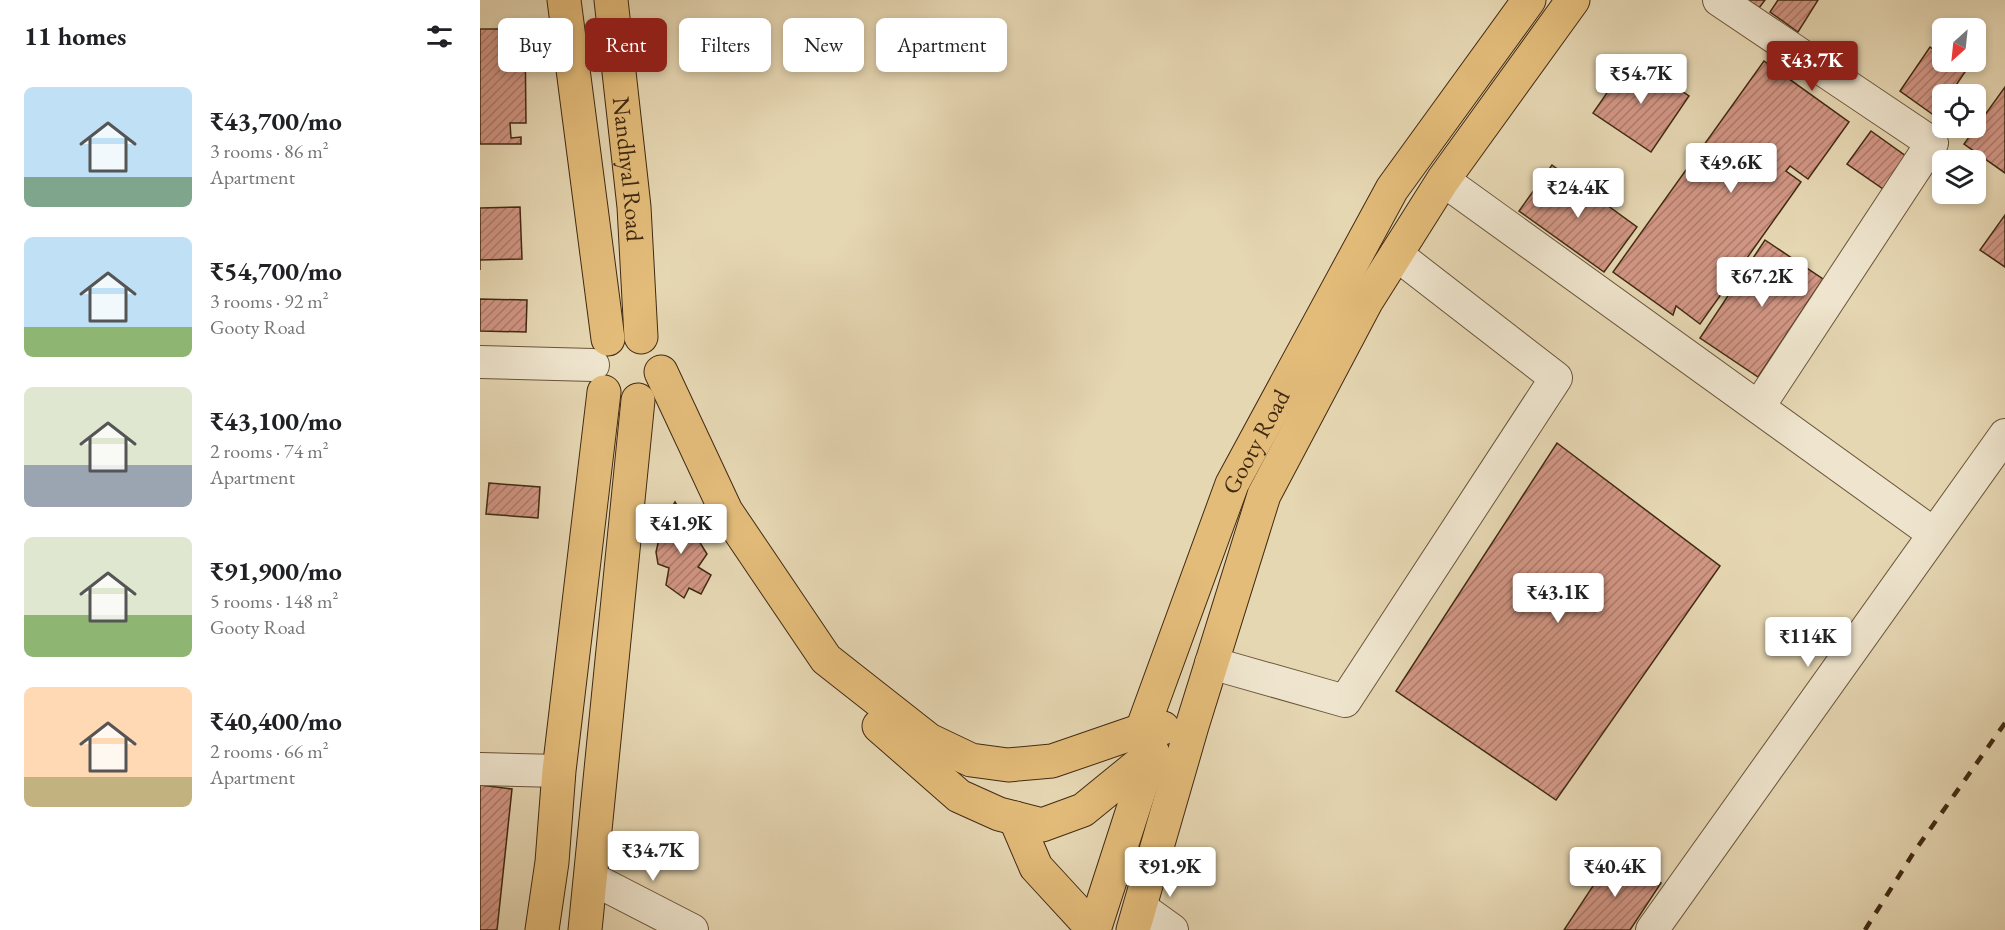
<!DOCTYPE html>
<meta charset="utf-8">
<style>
body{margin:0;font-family:"EB Garamond",serif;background:#f6f6f6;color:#202124;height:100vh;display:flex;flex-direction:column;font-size:22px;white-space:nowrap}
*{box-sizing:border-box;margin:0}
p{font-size:20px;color:#757577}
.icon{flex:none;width:33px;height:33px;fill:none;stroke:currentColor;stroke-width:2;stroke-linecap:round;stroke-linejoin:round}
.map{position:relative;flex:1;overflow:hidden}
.drawer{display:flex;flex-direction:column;background:#fff;width:480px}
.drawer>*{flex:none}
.top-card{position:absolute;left:18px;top:18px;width:570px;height:54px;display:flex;gap:12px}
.needle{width:39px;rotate:207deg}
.buttons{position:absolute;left:1452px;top:18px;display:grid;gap:12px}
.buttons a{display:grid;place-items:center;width:54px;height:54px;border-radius:9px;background:#fff;box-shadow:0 3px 9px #0003;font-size:30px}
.price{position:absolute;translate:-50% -51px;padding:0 14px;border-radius:6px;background:#fff;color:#222;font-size:20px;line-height:39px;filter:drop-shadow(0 2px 3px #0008)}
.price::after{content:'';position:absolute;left:50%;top:36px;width:18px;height:14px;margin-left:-9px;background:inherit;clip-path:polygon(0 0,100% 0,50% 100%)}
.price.active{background:#8f2418;color:#fff}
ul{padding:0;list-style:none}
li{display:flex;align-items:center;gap:18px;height:150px;padding:0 24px}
li span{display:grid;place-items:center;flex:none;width:168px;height:120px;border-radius:9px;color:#555}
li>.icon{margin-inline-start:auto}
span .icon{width:72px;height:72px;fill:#fffc;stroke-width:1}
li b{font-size:26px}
h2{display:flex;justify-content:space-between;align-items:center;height:72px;padding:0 24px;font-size:26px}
.pill{padding:0 21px;border-radius:9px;background:#fff;box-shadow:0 3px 9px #0003;font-size:21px;line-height:54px}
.pill.active{background:#8f2418;color:#fff}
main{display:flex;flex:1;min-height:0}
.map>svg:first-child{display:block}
</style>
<main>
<section class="drawer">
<h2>11 homes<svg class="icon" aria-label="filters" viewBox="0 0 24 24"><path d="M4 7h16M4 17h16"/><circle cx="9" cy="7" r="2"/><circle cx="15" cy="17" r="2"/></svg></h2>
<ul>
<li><span style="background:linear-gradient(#bfe0f5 75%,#7fa58c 0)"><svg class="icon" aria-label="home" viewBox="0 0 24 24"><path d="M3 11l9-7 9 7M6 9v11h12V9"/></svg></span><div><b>₹43,700/mo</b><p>3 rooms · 86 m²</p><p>Apartment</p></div></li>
<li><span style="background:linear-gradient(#bfe0f5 75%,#8fb573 0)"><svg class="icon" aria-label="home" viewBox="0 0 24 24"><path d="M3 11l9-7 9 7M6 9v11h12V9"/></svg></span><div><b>₹54,700/mo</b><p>3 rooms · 92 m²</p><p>Gooty Road</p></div></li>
<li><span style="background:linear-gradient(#dfe7d0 65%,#9aa5b1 0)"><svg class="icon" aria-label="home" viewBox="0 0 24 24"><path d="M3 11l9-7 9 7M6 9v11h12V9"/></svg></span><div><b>₹43,100/mo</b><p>2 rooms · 74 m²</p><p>Apartment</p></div></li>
<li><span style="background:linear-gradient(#dfe7d0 65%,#8fb573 0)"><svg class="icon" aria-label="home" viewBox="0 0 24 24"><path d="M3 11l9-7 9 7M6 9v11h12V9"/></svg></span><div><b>₹91,900/mo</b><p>5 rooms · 148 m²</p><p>Gooty Road</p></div></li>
<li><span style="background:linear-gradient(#ffd9b3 75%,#c2b280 0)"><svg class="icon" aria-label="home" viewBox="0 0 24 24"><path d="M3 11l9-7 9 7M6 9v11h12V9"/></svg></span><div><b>₹40,400/mo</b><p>2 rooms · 66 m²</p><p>Apartment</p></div></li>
</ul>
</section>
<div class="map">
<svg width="1525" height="930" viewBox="0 0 1525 930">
<defs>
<pattern id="building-hatch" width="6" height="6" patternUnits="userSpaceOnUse" patternTransform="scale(1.5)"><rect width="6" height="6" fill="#d29685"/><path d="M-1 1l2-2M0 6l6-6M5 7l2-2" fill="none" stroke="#ac7b6b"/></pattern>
</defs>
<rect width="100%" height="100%" fill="#e6d7b3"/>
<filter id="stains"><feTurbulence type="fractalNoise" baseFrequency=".00333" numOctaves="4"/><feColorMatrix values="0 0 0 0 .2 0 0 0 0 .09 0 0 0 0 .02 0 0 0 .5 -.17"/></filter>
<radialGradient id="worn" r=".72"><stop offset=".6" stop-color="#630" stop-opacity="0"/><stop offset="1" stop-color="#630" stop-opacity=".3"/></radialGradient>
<!-- building -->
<path fill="url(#building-hatch)" stroke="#412a12" stroke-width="1.5" d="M1267,0H1285L1279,8Z
M1298,0H1338L1318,32L1290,12Z
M0,29H45L46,123H30L31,138L41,137V144H0Z
M1450,47L1462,56V62H1470L1485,72L1470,94H1462V105L1455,116L1420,91Z
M1152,57L1209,96L1171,152L1113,113Z
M1284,61L1369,122L1328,179L1310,166L1306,171L1321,182L1220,324L1196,306L1193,315L1133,272Z
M1525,87V173L1484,144Z
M1391,131L1430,159L1406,191L1367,164Z
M1072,165L1157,227L1124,272L1039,211Z
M40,207L42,259L0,260V270V208Z
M1525,215V267L1500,250Z
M1285,240L1343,279L1278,377L1220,338Z
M0,299L47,300L46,332L0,331Z
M1077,443L1240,566L1076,800L916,691Z
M9,483L60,487L58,518L6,514Z
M195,502L227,554L218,567L231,575L221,594L209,588L204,598L186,585L189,568L178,564L176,552L183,522Z
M0,785L32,789L17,930H0Z
M1136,851L1181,883L1150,930H1084Z"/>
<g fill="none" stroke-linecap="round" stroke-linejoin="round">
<!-- minor casing -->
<g stroke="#6a553a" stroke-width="34">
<path id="minor" d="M1239,0L1452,143L1279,406
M963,180L1454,534
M0,362L113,365
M731,663L865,701L1076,378L916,254
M0,769L79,771
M111,878L212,930
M660,907L692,930
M1172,930L1525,435"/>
</g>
<!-- major casing -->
<g stroke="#412a12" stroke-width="35">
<g id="major">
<path d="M84,0L128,339"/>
<path id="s1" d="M131,0L154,207L161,337"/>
<path d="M181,372L246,511L346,659L449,740L491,760L528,765L572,761L662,730L683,728"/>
<path d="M399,726L479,796L519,814L562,825L603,810L673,753"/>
<path id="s2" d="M535,818L556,867L614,930L671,754L662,730L752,484L912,189L1049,0"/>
<path d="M62,930L72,862L79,771L124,392"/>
<path d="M105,930L158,400"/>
<path d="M653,930L712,726L784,495L886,302L963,180L1093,0"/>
</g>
</g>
<!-- minor -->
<use href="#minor" stroke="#efe5ce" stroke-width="32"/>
<!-- major -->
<use href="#major" stroke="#e3bc7a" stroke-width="33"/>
<!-- rail -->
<path stroke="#412a12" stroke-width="4.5" stroke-dasharray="10 10" stroke-linecap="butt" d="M1385,930L1434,852L1525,723"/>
</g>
<g text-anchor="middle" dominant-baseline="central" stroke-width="4.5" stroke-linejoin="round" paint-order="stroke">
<!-- street labels -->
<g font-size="24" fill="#412a12" stroke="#efe5ce">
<text stroke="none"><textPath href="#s1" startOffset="170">Nandhyal Road</textPath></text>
<text stroke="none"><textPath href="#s2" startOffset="660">Gooty Road</textPath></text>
</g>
</g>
<rect width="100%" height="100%" filter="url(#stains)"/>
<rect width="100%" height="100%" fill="url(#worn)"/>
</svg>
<div class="buttons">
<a><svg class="needle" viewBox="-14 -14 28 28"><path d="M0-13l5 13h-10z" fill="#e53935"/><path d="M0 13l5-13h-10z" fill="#757577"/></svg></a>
<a><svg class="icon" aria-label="locate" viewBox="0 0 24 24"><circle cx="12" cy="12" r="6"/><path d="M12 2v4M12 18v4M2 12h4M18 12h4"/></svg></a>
<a><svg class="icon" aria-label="layers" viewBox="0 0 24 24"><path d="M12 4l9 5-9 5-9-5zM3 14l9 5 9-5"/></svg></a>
</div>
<b class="price active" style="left:1332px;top:92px">₹43.7K</b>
<b class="price" style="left:1161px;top:105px">₹54.7K</b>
<b class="price" style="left:1251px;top:194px">₹49.6K</b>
<b class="price" style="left:1098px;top:219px">₹24.4K</b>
<b class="price" style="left:1282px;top:308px">₹67.2K</b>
<b class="price" style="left:201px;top:555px">₹41.9K</b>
<b class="price" style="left:1078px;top:624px">₹43.1K</b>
<b class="price" style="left:1328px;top:668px">₹114K</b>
<b class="price" style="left:173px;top:882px">₹34.7K</b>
<b class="price" style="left:690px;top:898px">₹91.9K</b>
<b class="price" style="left:1135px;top:898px">₹40.4K</b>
<div class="top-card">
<a class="pill">Buy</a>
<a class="pill active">Rent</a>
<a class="pill">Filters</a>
<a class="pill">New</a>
<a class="pill">Apartment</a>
</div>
</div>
</main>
